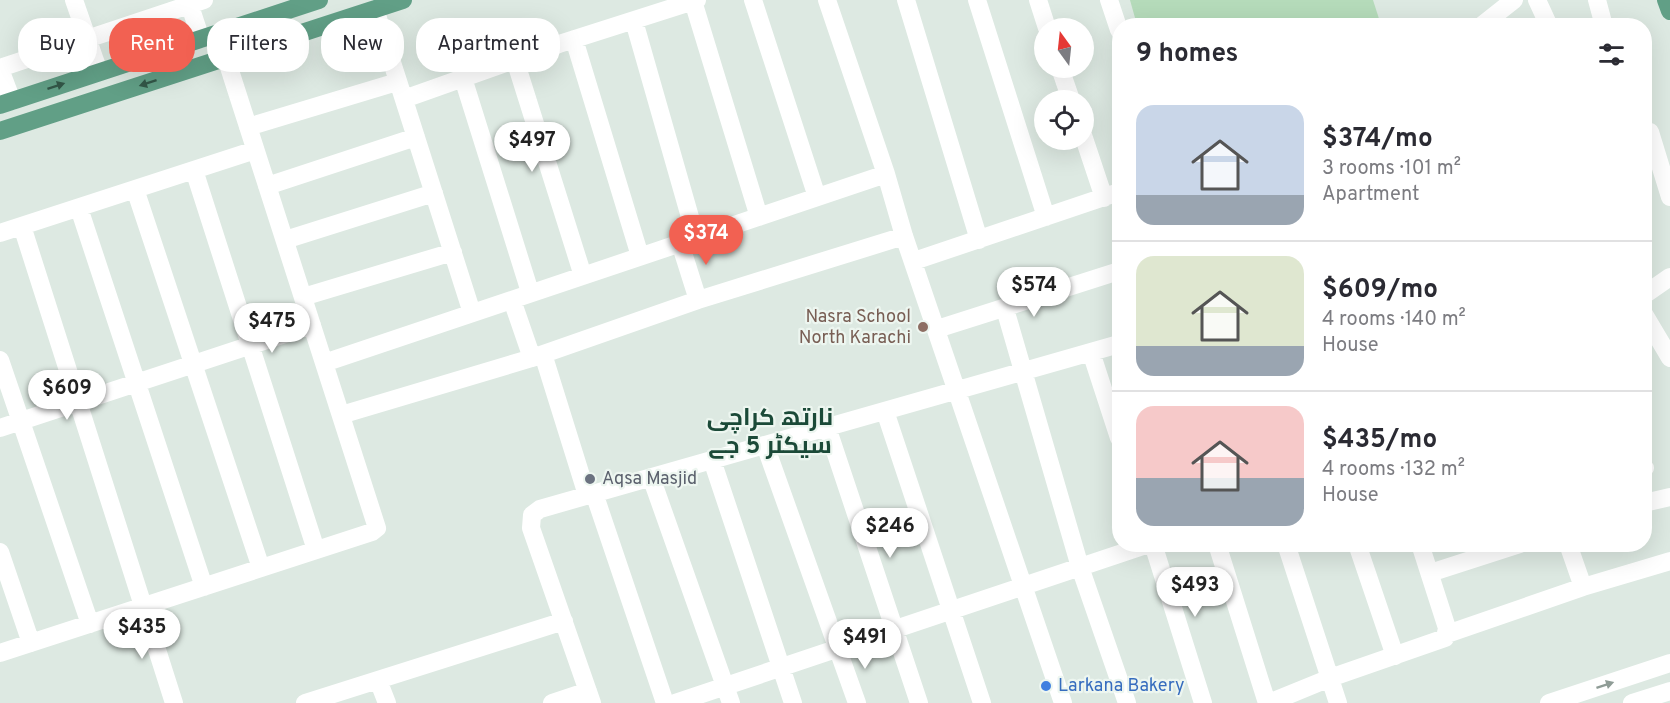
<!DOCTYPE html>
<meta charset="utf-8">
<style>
body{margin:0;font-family:Overpass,Cairo,sans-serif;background:#f7f7f7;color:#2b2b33;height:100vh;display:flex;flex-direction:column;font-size:22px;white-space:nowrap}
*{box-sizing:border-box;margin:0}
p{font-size:20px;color:#7c7c81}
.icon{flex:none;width:33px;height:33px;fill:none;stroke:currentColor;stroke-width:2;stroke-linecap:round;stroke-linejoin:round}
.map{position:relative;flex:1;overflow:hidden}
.side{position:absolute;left:1112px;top:18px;width:540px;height:534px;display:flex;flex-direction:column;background:#fff;border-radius:24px;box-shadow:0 6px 24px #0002}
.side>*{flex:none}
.banner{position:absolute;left:18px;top:18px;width:570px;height:54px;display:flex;gap:12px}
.needle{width:39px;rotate:345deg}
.buttons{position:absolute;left:1034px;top:18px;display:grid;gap:12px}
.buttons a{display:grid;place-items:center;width:60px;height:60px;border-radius:50%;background:#fff;box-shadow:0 6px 24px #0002;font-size:30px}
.price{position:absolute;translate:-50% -51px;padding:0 14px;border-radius:21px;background:#fff;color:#222;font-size:20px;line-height:39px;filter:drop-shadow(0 2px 3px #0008)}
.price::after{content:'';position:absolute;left:50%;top:36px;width:18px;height:14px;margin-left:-9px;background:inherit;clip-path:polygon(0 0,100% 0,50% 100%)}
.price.active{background:#f26152;color:#fff}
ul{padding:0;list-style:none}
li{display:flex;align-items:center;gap:18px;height:150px;padding:0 24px}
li+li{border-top:2px solid #e1e1e2}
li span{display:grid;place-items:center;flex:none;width:168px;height:120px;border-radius:18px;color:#555}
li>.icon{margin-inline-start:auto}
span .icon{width:72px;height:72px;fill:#fffc;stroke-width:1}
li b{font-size:26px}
h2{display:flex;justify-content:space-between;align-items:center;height:72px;padding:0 24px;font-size:26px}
.tag{padding:0 21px;border-radius:24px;background:#fff;box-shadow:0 6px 24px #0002;font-size:21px;line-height:54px}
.tag.active{background:#f26152;color:#fff}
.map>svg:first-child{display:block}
</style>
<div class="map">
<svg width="1670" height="703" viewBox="0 0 1670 703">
<rect width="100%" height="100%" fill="#dde9e2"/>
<!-- green -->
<path fill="#b5dbba" d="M1130,0H1373L1381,25H1137Z"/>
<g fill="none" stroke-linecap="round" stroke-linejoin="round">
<!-- minor -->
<path stroke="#fff" stroke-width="18" d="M74,0L99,72
M188,0L201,39
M753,0L817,197
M827,0L886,174L904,236L1063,703
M906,0L979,240
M977,0L1046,217
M1038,0L1047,28
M1109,0L1119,30
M1537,0L1549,26
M1597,0L1604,26
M693,1L759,217
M375,9L472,313
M634,21L696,238
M1481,26L1514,0
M574,39L640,256
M515,60L583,276
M0,68L204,0
M1060,68L1071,100
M0,69L12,101
M463,78L530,292
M404,99L559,44L697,0
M248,127L397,82
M1650,132L1670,197
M1083,135L1104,198
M194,170L316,550
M267,186L416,137
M135,189L261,568
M79,208L204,587
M22,226L174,703
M0,233L255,150
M285,240L434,193
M680,243L698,300
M914,261L1119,192
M1644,295L1670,277
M303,297L453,252
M512,300L532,358
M1005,309L1080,567L1127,703
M1644,314L1670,358
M937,329L1119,271
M1091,352L1119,438
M543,354L587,495
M0,360L90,624
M324,363L886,174
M885,411L982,703
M341,415L532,358L698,300L904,236
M827,427L919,703
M0,428L312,325
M765,445L857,703
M712,460L793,703
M1644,468H1645
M651,477L731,703
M594,493L665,703
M1644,503L1670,497
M1153,544L1203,703
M1217,544L1267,703
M1286,544L1338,703
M1357,544L1395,656
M1568,544L1583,587
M0,552L31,643
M1430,573L1520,544
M1447,634L1583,587L1670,561
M0,653L372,532L377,528L226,58
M378,680L387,703
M305,703L564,621
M552,703L588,691
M592,703L531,528L532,515L540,509L1119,344
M675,703L1149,544
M1269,703L1330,678L1445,638L1447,628L1420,544
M1549,703L1670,663
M1632,703L1670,691"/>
<!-- major -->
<path stroke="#619f86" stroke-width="18" d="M1666,0L1670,11
M0,105L319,0
M0,131L403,0"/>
</g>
<!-- one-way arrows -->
<defs><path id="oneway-solid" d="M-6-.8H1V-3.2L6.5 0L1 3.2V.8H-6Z" transform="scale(1.5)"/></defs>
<g fill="#335748">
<use href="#oneway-solid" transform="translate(148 83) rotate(162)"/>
<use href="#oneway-solid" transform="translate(56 86) rotate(-18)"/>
</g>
<use fill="#8f9c96" href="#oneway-solid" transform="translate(1605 685) rotate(-18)"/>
<!-- markers -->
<circle fill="#8d6e63" stroke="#edf6f0" stroke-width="2" cx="923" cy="327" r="6"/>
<circle fill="#6b7280" stroke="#edf6f0" stroke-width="2" cx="590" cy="479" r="6"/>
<circle fill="#3f7fe0" stroke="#edf6f0" stroke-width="2" cx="1046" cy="686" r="6"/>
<g text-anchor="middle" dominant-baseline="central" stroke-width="4.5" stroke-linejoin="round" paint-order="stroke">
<!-- education labels -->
<g font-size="18" fill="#785e54" stroke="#edf6f0" text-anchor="end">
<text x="911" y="317">Nasra School<tspan x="911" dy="21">North Karachi</tspan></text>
</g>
<!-- worship labels -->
<g font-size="18" fill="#5b616d" stroke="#edf6f0" text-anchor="start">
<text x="602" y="479">Aqsa Masjid</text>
</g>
<!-- shop labels -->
<g font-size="18" fill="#366cbe" stroke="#edf6f0" text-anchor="start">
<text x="1058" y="686">Larkana Bakery</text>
</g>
<!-- district labels -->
<g font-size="24" font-weight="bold" fill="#1b4a38" stroke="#edf6f0">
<text x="770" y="419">نارتھ کراچی<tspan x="770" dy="28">سیکٹر 5 جے</tspan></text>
</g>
</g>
</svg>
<div class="buttons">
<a><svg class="needle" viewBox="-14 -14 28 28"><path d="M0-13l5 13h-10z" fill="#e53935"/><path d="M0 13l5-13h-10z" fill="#7c7c81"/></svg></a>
<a><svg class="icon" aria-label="locate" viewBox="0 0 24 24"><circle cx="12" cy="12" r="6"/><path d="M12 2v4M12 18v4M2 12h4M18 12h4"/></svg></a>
</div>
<b class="price" style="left:532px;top:173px">$497</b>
<b class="price active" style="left:706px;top:266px">$374</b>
<b class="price" style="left:1034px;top:318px">$574</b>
<b class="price" style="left:272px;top:354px">$475</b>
<b class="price" style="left:67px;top:421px">$609</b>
<b class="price" style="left:890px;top:559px">$246</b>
<b class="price" style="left:1195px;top:618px">$493</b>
<b class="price" style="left:142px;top:660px">$435</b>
<b class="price" style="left:865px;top:670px">$491</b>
<div class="banner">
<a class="tag">Buy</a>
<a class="tag active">Rent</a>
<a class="tag">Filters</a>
<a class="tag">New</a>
<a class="tag">Apartment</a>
</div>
<section class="side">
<h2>9 homes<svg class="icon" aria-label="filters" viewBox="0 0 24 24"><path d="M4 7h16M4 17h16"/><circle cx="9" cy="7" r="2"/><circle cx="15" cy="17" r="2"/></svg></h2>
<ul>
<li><span style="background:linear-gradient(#c9d6e8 75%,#9aa5b1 0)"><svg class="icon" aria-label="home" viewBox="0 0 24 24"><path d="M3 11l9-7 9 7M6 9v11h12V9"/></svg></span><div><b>$374/mo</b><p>3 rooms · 101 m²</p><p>Apartment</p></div></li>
<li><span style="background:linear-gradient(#dfe7d0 75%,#9aa5b1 0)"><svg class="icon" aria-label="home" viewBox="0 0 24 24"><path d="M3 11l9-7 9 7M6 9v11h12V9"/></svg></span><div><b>$609/mo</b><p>4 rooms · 140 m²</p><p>House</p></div></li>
<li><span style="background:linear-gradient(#f6c9c9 60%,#9aa5b1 0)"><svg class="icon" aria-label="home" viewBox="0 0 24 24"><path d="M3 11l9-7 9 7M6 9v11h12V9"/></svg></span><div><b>$435/mo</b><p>4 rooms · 132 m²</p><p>House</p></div></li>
</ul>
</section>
</div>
